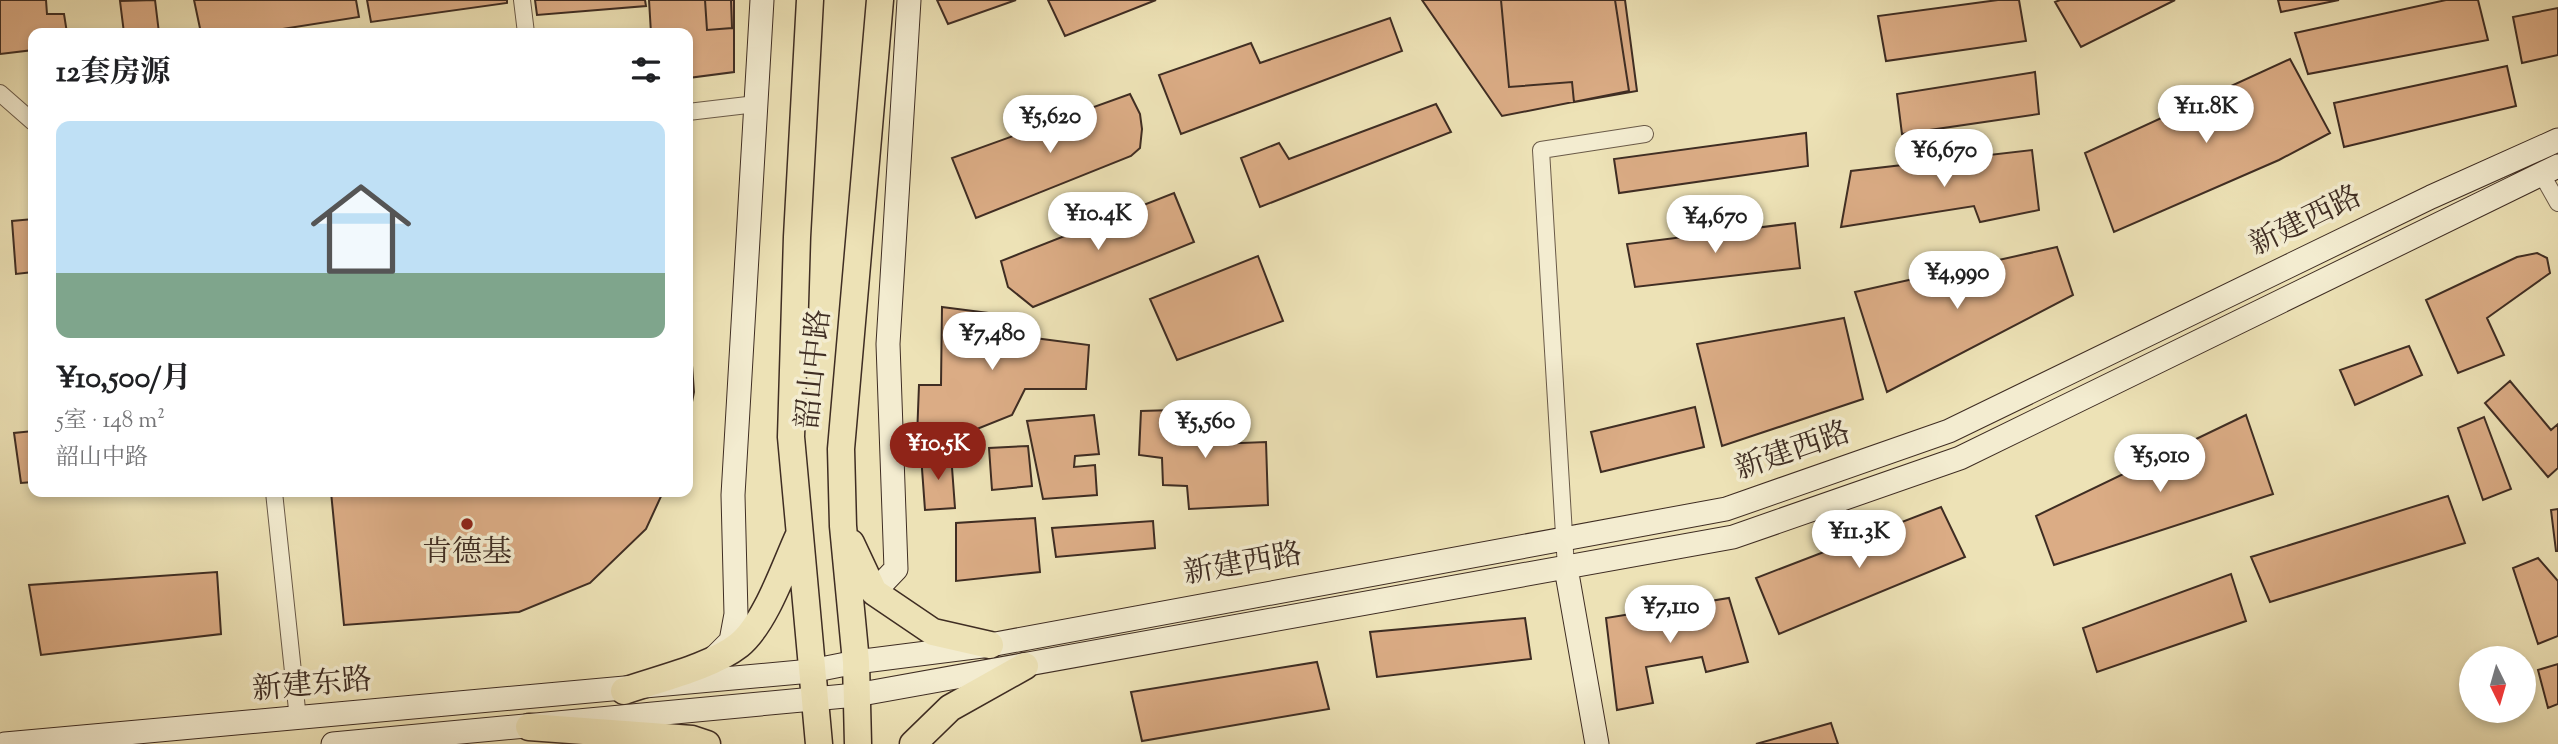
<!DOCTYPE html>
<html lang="zh">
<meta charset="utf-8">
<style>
body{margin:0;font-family:"Sorts Mill Goudy","Noto Serif SC",serif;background:#f6f6f6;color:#202124;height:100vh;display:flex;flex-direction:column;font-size:26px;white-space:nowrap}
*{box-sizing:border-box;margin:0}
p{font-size:23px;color:#757577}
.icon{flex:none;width:38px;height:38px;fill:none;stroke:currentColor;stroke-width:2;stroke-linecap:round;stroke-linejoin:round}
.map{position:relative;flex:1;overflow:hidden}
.drawer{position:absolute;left:28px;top:28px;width:665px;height:469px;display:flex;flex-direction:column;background:#fff;border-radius:14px;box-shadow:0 4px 10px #0003}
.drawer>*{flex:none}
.needle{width:46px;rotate:175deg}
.fabs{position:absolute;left:2459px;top:646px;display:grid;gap:14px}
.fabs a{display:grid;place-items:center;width:77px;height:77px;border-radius:50%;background:#fff;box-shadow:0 4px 10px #0003;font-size:35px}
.price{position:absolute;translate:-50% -60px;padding:0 16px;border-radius:24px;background:#fff;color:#222;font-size:23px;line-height:46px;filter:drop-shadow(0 2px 4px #0008)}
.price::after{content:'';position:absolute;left:50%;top:42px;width:21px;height:16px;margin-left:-10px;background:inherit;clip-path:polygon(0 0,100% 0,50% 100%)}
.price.selected{background:#8f2418;color:#fff}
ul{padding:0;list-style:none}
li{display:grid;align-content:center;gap:14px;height:371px;padding:0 28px}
li span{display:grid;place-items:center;height:217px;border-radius:14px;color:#555}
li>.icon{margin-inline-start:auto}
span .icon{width:126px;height:126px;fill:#fffc;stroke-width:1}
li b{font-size:30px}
h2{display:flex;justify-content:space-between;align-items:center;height:84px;padding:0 28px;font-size:30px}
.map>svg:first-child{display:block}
</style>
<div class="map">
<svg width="2558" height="744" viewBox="0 0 2558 744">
<rect width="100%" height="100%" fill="#ede2b6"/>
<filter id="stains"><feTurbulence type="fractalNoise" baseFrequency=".00286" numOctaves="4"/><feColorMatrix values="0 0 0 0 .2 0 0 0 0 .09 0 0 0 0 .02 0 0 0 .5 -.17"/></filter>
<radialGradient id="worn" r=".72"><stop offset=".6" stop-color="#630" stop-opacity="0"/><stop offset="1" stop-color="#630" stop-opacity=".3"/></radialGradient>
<!-- building -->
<path fill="#dbac85" stroke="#3f2d23" stroke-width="2" d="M0,0H46L47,14H64L67,33H33V50L0,54Z
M155,0L159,33H124L120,1Z
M194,0H356L359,17L257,33H201Z
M367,0H507V3L371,22Z
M535,0H645L646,6L537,15Z
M649,0H734V72L688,78V33H651Z
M705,0H731L732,28L707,30Z
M937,0H1016L948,24Z
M1048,0H1156L1065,36Z
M1422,0H1615L1629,91L1502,116Z
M1501,0H1625L1637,91L1574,102L1572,82L1509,87Z
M1998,0H2019L2026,41L1886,61L1878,16Z
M2060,0H2175L2081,47L2055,2Z
M2278,0H2339L2281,12Z
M2446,0H2478L2488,40L2308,74L2295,33Z
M2558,8V55L2522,63L2513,17Z
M1390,18L1402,51L1181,134L1159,75L1251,43L1260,63Z
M2290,59L2330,133L2279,160L2114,232L2085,153Z
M2507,66L2516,106L2344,147L2334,103Z
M2035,72L2039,114L1902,134L1897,94Z
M1130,94L1140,114L1142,129L1140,148L1131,156L976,218L952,158Z
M1436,104L1451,132L1260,207L1241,158L1279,143L1289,159Z
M1806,133L1808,166L1619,193L1614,159Z
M2032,150L2039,210L1980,222L1974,206L1841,227L1851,171Z
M1174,193L1194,242L1033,307L1008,287L1001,261Z
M33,219V272L16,274L12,221Z
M1795,223L1800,268L1635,287L1627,244Z
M2057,247L2073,295L1887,392L1855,292Z
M2537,253L2547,258L2550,273L2487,318L2504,355L2458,373L2426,300L2517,257Z
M1258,256L1283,321L1177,360L1150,299Z
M942,307L1020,317L1027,337L1089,345L1086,389H1025L1012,415L962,435L917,437L919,385H941Z
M688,312L694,392L688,422Z
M1844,318L1863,399L1722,446L1697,344Z
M2409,346L2422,375L2355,405L2340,370Z
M2510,381L2551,430L2558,424V468L2548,477L2485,403Z
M1695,407L1704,447L1601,472L1591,432Z
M1209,409L1216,444L1266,442L1268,505L1189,509L1187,486L1163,485L1162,458L1139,455L1141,411Z
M1094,415L1099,454L1075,456L1074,467L1095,465L1097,495L1043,499L1027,421Z
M2246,415L2273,494L2054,565L2036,516Z
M2484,417L2511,489L2483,500L2458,428Z
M33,431V482L21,483L14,433Z
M1028,446L1032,486L992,490L989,448Z
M951,454L955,508L925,510L921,455Z
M331,492H663L646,529L590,583L519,612L344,625Z
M2448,496L2465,543L2270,602L2251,557Z
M1941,507L1965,557L1779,634L1756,578Z
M2558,509V551H2556L2551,510Z
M1035,518L1040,572L956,581V523Z
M1153,521L1155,548L1056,557L1052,528Z
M2538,558L2558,581V636L2538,644L2513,568Z
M217,572L221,634L41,655L29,585Z
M2231,574L2246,621L2097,672L2083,628Z
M1729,598L1748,662L1706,672L1702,657L1646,667L1653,703L1617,710L1606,618Z
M1525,618L1531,659L1377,677L1370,632Z
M1317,662L1329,709L1142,741L1131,692Z
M2558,664V704L2548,708L2538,670Z
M1831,723L1838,744H1756Z"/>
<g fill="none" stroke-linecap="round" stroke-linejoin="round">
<!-- street casing -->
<g stroke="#6a5a48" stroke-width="18">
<path id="street" d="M522,0L526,33
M0,93L33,122
M688,112L756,104
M2541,173L2558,203
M274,492L298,719
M1566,568L1541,150L1645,134"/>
</g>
<!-- secondary casing -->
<g stroke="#3f2d23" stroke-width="25">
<path id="secondary" d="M1566,568L1597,744
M874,592L896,569L888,344L909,0
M715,657L731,641L736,614L733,495L762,0
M5,744L811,671L856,662L990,645L1726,509L1949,431L2431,197L2558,140
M333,744L856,695L1733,537L1960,458L2558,166"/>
</g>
<!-- primary casing -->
<g stroke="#3f2d23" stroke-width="29">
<path id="primary" d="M810,0L797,237L791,437L819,744
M851,543L874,592L933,632L990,645
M624,691C658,679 711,667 739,645C765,624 784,568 798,537
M529,727L692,739L707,744
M858,744L856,662L843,526L841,449L880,0
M913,744L950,708L1025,666"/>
</g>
<!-- street -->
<use href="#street" stroke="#f3ecd0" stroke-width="16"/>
<!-- secondary -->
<use href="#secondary" stroke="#f3ecd0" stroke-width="23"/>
<!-- primary -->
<use href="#primary" stroke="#ede2b6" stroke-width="26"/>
</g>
<!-- markers -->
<circle fill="#8f2418" stroke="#f3ecd0" stroke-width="2.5" cx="467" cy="524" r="7"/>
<g text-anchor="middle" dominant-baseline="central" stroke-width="7" stroke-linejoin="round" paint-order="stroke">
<!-- street labels -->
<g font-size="30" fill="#3f2d23" stroke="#f3ecd0">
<text transform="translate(2306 222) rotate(-26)">新建西路</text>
<text transform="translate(815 369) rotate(-84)">韶山中路</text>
<text transform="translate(1793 452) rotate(-19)">新建西路</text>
<text transform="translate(1243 565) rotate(-10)">新建西路</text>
<text transform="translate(312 686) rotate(-5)">新建东路</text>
</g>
<!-- poi labels -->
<g font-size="30" fill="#3f2d23" stroke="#f3ecd0">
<text x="467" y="553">肯德基</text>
</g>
</g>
<rect width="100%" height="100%" filter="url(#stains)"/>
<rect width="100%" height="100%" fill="url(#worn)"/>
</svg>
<div class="fabs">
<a><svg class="needle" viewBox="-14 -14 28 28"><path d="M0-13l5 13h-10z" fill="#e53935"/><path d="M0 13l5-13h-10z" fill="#757577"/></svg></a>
</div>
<b class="price" style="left:2206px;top:145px">¥11.8K</b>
<b class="price" style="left:1050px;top:155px">¥5,620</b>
<b class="price" style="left:1944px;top:189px">¥6,670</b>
<b class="price" style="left:1098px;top:252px">¥10.4K</b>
<b class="price" style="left:1715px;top:255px">¥4,670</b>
<b class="price" style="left:1957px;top:311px">¥4,990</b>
<b class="price" style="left:992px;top:372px">¥7,480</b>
<b class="price" style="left:1205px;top:460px">¥5,560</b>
<b class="price selected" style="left:938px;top:482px">¥10.5K</b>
<b class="price" style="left:2160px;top:494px">¥5,010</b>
<b class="price" style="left:1859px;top:570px">¥11.3K</b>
<b class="price" style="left:1670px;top:645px">¥7,110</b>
<section class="drawer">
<h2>12套房源<svg class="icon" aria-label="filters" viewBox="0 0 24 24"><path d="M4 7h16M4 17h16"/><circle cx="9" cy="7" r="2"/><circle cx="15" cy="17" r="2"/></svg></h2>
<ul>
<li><span style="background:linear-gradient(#bfe0f5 70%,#7fa58c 0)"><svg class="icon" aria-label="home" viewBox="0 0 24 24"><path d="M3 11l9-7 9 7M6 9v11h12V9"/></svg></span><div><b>¥10,500/月</b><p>5室 · 148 m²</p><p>韶山中路</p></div></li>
</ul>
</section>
</div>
